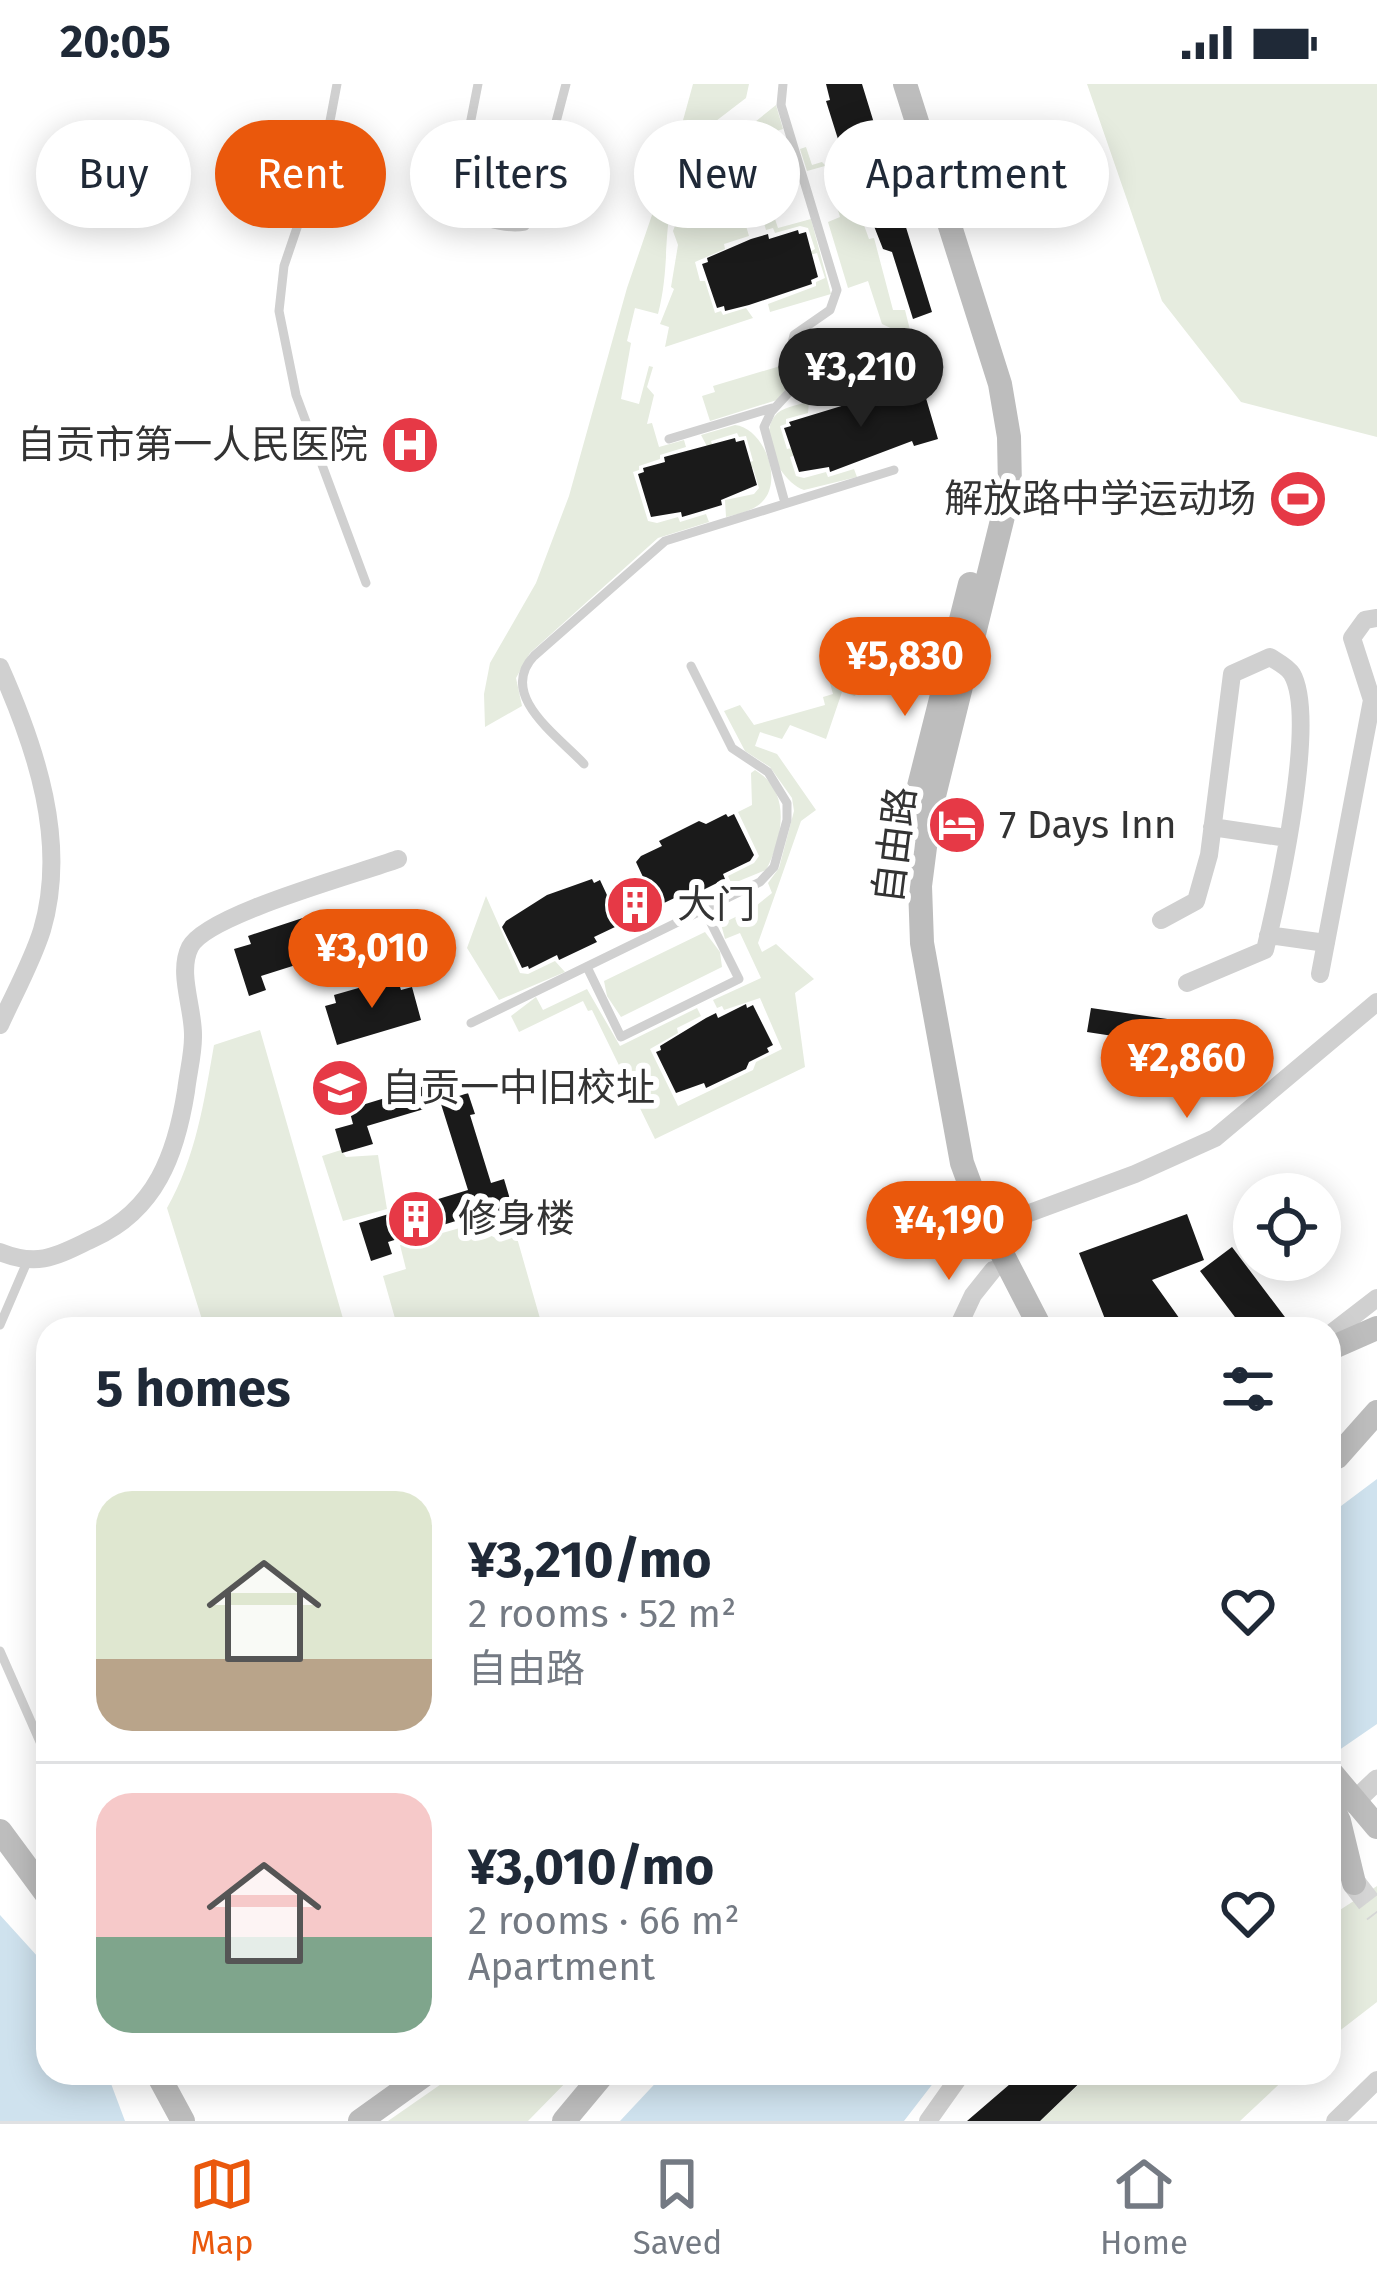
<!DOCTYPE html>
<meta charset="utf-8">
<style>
body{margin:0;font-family:"Fira Sans","Noto Sans SC",sans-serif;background:#f2f2f3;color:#1f2937;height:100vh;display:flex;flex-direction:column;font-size:45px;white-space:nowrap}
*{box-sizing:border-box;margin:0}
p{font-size:39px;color:#747a83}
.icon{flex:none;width:66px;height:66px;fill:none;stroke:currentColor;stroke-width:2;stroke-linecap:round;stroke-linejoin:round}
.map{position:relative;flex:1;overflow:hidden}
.side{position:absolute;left:36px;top:1233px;width:1305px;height:768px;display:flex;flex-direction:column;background:#fff;border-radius:36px;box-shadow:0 6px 30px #0003}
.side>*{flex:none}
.banner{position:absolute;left:36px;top:36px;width:1305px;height:108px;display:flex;gap:24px}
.buttons{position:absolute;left:1233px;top:1089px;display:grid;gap:24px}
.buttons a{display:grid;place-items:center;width:108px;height:108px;border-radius:50%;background:#fff;box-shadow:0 6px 30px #0003;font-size:60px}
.price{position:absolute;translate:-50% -102px;padding:0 27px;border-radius:42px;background:#ea580c;color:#fff;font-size:39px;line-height:78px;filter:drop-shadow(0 3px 6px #0008)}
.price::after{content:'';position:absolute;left:50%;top:72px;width:36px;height:27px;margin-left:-18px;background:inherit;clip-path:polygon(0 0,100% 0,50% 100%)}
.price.on{background:#222;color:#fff}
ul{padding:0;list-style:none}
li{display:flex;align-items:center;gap:36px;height:300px;padding:0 60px}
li+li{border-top:3px solid #e0e1e3}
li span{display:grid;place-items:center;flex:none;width:336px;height:240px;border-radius:36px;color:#555}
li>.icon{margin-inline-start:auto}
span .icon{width:144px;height:144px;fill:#fffc;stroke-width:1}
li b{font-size:51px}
h2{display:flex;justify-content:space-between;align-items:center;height:144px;padding:0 60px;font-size:51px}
.tag{padding:0 42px;border-radius:54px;background:#fff;box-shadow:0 6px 30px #0003;font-size:42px;line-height:108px}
.tag.on{background:#ea580c;color:#fff}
.status{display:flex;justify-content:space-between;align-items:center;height:84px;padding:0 60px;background:#fff;direction:ltr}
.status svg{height:33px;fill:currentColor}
.menu{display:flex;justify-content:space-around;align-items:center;height:168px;border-top:3px solid #e0e1e3;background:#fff;font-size:33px;color:#747a83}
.menu a{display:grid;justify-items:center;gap:6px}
.menu .on{color:#ea580c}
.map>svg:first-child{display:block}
</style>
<div class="status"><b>20:05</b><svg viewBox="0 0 49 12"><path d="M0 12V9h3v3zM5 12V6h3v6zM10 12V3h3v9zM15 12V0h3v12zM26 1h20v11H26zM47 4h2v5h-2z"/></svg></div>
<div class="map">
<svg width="1377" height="2037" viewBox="0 0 1377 2037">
<rect width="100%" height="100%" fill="#fff"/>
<!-- green -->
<path fill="#e6ecdf" d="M693,0H749L746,14L716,37L720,52C648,106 677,158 658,230L635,224L627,257L631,259L621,315L639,320L649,282L653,283L647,303L654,311L647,340L652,339L659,363L684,356L686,363L660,371V375L639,382V386L633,388L648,437L657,439L678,433L680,438L706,430L709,438L658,454L530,569L516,594L522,622L485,643L484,610L490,579L536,499L569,412L627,204L677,58Z
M1087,0H1377V353L1241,318L1162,217Z
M776,21L783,45L738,59L741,71L698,84Z
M806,63L812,81L822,78L853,111L869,155L874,154L893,226H905L912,254L882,240L868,197L848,204L828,138L840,133L825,82L807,87L800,65Z
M696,86L710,132L722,128L726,140L744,135L749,152L724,160L725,165L695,178L700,197H705L715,229L721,227L723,231L746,224L753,234L665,263L669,243L660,240L674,205L671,203L678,161L673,147Z
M772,126L778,144L811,135L831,210L770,228L768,220L816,202V198L825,194L817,169L797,175L815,165L808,144L800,142L775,149L773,144L766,146L761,129Z
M787,280L790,300L777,316L710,337L702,312L715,308L713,302Z
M809,318L808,329L786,335V340L780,342L787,365L792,364L795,371L790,373L796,392L804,394L826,388L828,393L854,385L857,393L804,406C782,399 758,356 774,333C781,323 797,321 809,318Z
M735,341C764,344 784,397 762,418C753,427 738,430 726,433L725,416L754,410L759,404L753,384H733L753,377L746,352L739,353L737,349L711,357L714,367L710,368L701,351Z
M877,571L882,584L903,582L895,612L860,602L855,612L842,608L826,655L790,641L782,655L760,648L755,662L777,670L816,726L801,737L758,859L762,868L776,860L814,895L795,909L805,983L655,1055L592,926L588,927L583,917L519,948L511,932L536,913L543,926L587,905L620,962L697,924L701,932L677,944L678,949L650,965L678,1022L753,986L756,978L782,965L760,914L724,926L722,922L717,924L713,916L761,894L740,849L725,855L721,840L752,825L772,809L768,799L779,784L794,727L792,714L770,683L745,667L724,627L740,621L754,641L825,621L823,613L833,610L827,588Z
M755,686C792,708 783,753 766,786L739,797L741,802L734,805L728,792L754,779L759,772L738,728L752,721L751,689Z
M486,812L520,889L528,890L555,877L565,888L499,916L467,864Z
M705,848L720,868L722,883L621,933L607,912L604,897Z
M260,946L346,1245H205L167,1124C196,1073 204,1018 214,961Z
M341,1066L346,1073L378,1071L387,1125L343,1137L322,1072Z
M481,1138L493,1153L515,1147L543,1245H398L383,1192L406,1185L400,1161Z
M1377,1802V1918L1329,1955V1833Z
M457,1989H575L528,2037H388Z
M1091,1989H1291L1240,2037H1040Z"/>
<!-- water -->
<path fill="#cfe2ee" d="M1377,1395V1640L1329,1673V1431Z
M0,1831L48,1884V1989H107L125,2037H0Z
M665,1989H941L904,2037H620Z"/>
<!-- building -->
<path fill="#1a1a1a" d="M826,0H862L932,228L913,235L892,168L883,165L870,132L866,133L862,121L859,122L826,17L830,16Z
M798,146L799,150L806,148L818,193L811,196L812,200L749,221L725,227L724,222L717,224L702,180L708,178L707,174L751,155L768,150L769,155Z
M907,302L909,308L923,304L938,355L914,362L912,357L830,388L829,383L799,388L784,344L791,342L789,338Z
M735,354L736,358L744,356L757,401L721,416L722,421L699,428L682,433L681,428L651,433L638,390L644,388L643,384L665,378L664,373Z
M726,730L728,733L734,730L754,771L750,777L723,790L725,795L687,814L685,809L664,819L662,816L613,840L615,843L594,853L597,858L559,876L557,871L529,885L528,882L522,884L502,843L506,837L547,811L592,795L594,799L600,796L613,824L649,806L636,778L641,772L662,762L659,757L699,737L706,740Z
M330,825L341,860L319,867L321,873L261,892L266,906L249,912L234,865L251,860L248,852Z
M397,893L401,906L412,903L421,936L337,961L325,922L336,919L334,911Z
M746,920L747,924L753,921L773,961L767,964L769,968L749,978L746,985L706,1004L704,999L676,1009L656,968L661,966L660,962L706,934L716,929L718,934Z
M1091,924L1202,940L1198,965L1087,948Z
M444,996L450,1015L468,1009L475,1030L470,1031L491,1099L504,1095L515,1132L491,1139L488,1127L388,1158L392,1170L371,1177L359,1139L468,1106L441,1020L367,1042L373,1060L342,1069L335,1045L353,1040L349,1025Z
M1187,1130L1204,1176L1152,1196L1187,1245H1081L1105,1235L1079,1169Z
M1232,1163L1294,1245H1244L1200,1187Z
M997,1989H1090L1040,2037H967L1010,2000Z"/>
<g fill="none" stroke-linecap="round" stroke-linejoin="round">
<!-- secondary-tunnel -->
<path stroke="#d6d6d6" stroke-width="24" stroke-dasharray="24 12" stroke-linecap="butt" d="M1354,1799L1377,1829"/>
<!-- service -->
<path stroke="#d0d0d0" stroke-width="9" d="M337,0L326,58L284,182L279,227L296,311L366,499
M478,0L454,122C470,135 504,146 525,142L531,133L566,0
M783,0L781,21L837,206L830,226L794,251L790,267L794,303L771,328L764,343L785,419
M669,355L772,324
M584,680C558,652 497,611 534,572L665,457L894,386
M587,883L621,953L739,895L704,825
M471,939L760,798L774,783L787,736V719L768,688L732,664L691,582
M0,1241L27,1178
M0,1567L48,1676"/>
<!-- minor -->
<path stroke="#d0d0d0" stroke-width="18" d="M1377,534L1365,536L1352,554L1372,616L1377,620
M0,583C36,664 68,758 42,846C32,878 14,910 0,941
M1212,743L1287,754
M1161,836L1196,817L1209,771L1232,590L1270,573C1276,577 1288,583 1292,590C1318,635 1278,812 1265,866L1187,899
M1268,851L1326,859
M1320,890L1372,616
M989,1144L1135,1090L1215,1054L1377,918
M0,1168C40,1184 58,1171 94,1154C156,1126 176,1070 186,1007C188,989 193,971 193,953C194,925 177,889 190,863C207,830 358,790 398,775
M957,1245L973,1211L993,1186
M1329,1251L1377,1214
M928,2037L962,1989
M1335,2037L1377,1996"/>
<!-- tertiary -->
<path stroke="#d0d0d0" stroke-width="21" d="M1353,1719L1377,1696"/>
<!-- secondary -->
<path stroke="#bdbdbd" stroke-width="24" d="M905,0L1000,300L1009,353L1010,404L929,732L920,802L922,859L962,1079L979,1125L1041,1245
M906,787L912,730L970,500
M1329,1265L1377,1244
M1337,1373L1377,1328
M1329,1686L1377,1743
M1329,1717L1339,1737L1354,1799
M0,1747L48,1812
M157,1989L183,2037
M360,2037L427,1989
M564,2037L604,1989"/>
</g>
<!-- icons -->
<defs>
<g id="hospital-disc" transform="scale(3)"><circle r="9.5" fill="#e63946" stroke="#fff"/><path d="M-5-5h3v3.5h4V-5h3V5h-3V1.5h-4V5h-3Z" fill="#fff"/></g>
<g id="stadium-disc" transform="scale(3)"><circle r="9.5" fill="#e63946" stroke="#fff"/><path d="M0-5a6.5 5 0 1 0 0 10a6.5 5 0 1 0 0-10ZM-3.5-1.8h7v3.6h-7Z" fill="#fff"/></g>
<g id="hotel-disc" transform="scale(3)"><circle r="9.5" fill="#e63946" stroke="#fff"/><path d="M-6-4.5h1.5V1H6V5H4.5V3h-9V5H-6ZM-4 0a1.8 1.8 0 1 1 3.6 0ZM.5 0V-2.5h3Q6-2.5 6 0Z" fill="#fff"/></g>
<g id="building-disc" transform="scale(3)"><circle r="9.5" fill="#e63946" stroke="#fff"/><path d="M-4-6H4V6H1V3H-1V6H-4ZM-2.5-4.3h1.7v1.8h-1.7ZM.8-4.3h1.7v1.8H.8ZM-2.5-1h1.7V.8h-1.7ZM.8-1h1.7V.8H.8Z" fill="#fff"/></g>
<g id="school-disc" transform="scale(3)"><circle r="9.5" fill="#e63946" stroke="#fff"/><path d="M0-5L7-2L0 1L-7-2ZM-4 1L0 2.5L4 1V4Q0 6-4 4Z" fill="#fff"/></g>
</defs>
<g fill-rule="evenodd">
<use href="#hospital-disc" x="410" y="361"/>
<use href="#stadium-disc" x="1298" y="415"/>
<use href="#hotel-disc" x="957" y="741"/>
<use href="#building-disc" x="635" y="821"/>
<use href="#school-disc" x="340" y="1004"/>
<use href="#building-disc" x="416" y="1135"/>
</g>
<g text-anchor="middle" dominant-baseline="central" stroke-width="12" stroke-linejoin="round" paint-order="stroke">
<!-- poi labels -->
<g font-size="39" fill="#333" stroke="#fff" text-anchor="start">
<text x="368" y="361" text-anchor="end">自贡市第一人民医院</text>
<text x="1256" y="415" text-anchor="end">解放路中学运动场</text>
<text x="999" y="741">7 Days Inn</text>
<text x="677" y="821">大门</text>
<text x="382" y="1004">自贡一中旧校址</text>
<text x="458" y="1135">修身楼</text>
</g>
<!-- street labels -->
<g font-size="39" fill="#333" stroke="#fff">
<text transform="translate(895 761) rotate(-83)">自由路</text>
</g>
</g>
</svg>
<div class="buttons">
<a><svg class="icon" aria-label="locate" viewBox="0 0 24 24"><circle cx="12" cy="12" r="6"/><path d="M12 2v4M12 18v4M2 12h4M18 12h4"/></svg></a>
</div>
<b class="price on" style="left:861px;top:346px">¥3,210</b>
<b class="price" style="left:905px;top:635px">¥5,830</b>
<b class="price" style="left:372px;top:927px">¥3,010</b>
<b class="price" style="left:1187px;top:1037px">¥2,860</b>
<b class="price" style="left:949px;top:1199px">¥4,190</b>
<div class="banner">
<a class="tag">Buy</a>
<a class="tag on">Rent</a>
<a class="tag">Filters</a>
<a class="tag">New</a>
<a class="tag">Apartment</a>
</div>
<section class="side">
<h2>5 homes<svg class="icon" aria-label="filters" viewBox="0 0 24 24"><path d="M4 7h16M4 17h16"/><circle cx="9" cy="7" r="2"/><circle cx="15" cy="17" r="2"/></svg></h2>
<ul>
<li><span style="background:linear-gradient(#dfe7d0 70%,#b9a48a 0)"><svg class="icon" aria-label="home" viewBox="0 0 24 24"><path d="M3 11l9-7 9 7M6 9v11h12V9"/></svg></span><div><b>¥3,210/mo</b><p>2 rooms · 52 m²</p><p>自由路</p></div><svg class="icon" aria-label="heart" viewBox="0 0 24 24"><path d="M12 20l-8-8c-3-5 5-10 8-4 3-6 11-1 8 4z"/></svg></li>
<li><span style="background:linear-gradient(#f6c9c9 60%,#7fa58c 0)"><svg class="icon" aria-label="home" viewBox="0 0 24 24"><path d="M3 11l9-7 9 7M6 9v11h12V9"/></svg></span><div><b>¥3,010/mo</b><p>2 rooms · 66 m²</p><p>Apartment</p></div><svg class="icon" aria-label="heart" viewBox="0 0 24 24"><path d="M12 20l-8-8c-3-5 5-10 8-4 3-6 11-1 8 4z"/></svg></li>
</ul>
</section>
</div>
<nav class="menu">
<a class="on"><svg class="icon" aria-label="map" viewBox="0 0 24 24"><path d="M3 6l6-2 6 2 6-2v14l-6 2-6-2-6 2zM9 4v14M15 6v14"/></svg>Map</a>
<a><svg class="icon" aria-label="saved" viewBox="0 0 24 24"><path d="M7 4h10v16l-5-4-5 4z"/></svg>Saved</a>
<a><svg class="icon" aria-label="home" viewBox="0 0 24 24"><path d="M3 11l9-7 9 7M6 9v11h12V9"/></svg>Home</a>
</nav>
